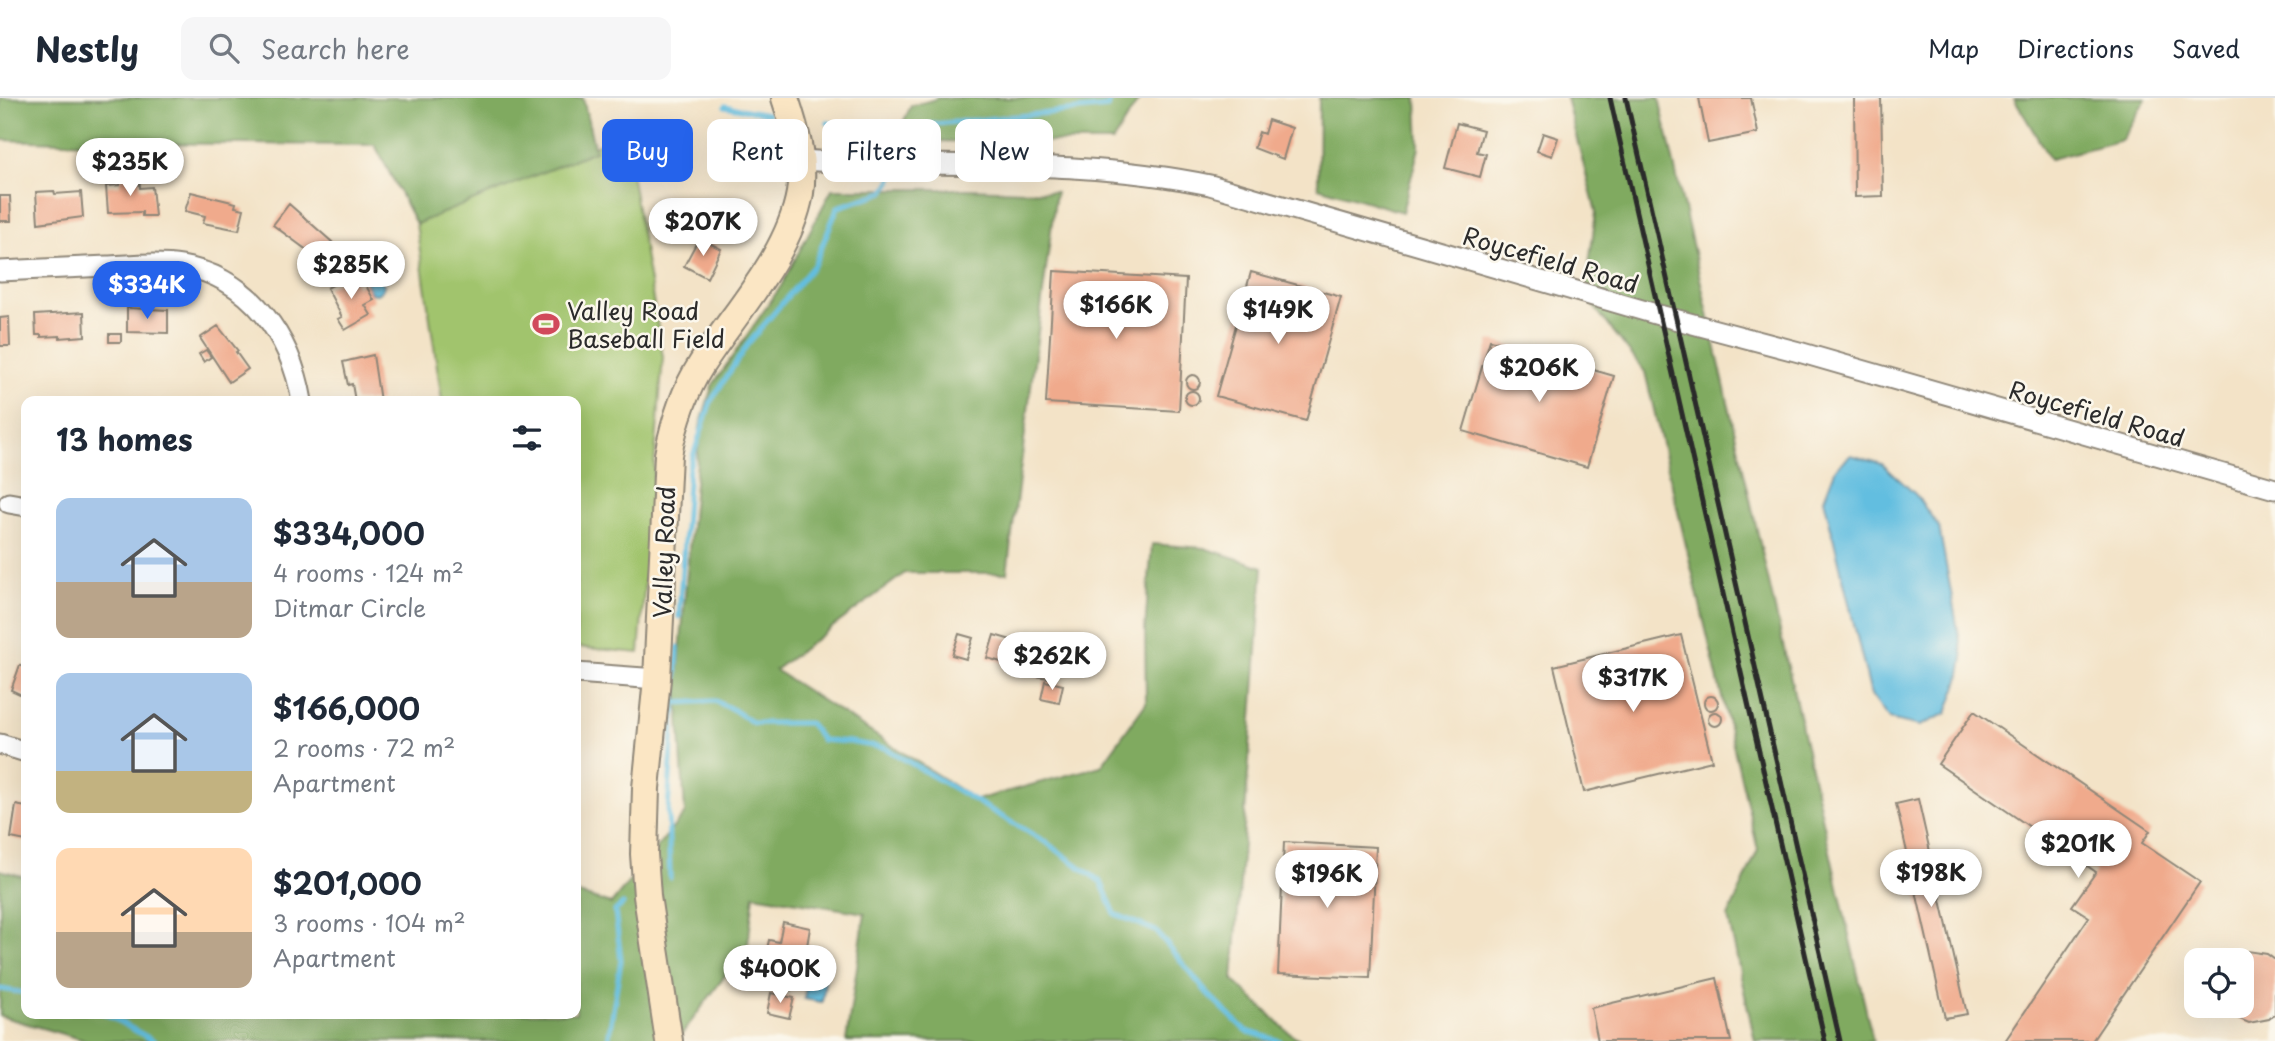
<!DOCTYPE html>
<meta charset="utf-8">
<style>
body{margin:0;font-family:"Playpen Sans",sans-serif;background:#f6f6f7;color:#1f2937;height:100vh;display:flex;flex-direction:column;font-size:26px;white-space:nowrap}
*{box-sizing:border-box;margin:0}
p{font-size:23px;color:#747a83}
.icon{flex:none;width:38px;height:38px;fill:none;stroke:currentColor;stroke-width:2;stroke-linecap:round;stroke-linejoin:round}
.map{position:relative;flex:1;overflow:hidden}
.panel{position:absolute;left:21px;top:298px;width:560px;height:623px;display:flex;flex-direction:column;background:#fff;border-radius:14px;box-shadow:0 7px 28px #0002}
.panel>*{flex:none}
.top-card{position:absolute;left:602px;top:21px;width:665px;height:63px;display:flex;gap:14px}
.tools{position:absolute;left:2184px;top:850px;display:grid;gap:14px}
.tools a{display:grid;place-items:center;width:70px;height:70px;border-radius:14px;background:#fff;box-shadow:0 7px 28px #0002;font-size:35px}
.price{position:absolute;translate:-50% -60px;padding:0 16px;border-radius:24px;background:#fff;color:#222;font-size:23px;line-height:46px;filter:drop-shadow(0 2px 4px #0008)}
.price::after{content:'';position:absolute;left:50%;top:42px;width:21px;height:16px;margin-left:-10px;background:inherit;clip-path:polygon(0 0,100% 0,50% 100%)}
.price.current{background:#2563eb;color:#fff}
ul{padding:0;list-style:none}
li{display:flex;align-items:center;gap:21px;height:175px;padding:0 35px}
li span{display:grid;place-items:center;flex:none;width:196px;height:140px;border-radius:14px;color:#555}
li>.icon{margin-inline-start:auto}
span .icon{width:84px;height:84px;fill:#fffc;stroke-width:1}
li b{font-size:30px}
h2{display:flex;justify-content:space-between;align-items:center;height:84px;padding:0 35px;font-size:30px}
.tag{padding:0 24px;border-radius:14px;background:#fff;box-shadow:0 7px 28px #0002;font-size:24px;line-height:63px}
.tag.current{background:#2563eb;color:#fff}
header{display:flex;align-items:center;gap:42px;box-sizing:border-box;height:98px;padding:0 35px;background:#fff;border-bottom:2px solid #e0e1e3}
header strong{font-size:33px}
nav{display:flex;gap:38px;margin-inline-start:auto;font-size:24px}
.search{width:490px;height:63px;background:#f6f6f7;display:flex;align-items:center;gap:18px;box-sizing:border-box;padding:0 24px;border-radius:14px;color:#747a83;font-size:26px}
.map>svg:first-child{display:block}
</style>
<header>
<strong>Nestly</strong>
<div class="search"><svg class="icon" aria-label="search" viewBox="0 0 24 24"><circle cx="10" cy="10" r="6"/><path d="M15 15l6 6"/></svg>Search here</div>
<nav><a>Map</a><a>Directions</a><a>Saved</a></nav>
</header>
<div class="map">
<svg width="2275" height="943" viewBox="0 0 2275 943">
<rect width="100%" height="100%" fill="#fbf7ec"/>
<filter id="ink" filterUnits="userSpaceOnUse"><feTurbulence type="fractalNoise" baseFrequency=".0143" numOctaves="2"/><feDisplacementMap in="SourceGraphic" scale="14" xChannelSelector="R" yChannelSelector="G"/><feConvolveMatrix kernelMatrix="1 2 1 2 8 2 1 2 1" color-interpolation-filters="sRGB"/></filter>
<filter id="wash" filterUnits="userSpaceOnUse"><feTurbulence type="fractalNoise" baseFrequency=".00686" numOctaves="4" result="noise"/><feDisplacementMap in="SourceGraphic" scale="28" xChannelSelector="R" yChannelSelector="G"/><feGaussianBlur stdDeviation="1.57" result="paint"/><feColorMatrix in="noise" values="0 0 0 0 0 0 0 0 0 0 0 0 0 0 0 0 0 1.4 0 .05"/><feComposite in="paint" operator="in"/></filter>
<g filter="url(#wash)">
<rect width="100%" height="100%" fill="#f3e3c7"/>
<!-- green -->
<path fill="#a1c46d" stroke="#66784c" stroke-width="2" d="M624,35L663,259L639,555L576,549V303H442L416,126Z"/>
<!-- forest -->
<path fill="#80aa60" stroke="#566a46" stroke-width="2" d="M0,0H583L595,53L416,126L375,47L95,45L0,42Z
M939,0H1140L1112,44L894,43L911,8Z
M1319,0H1417L1419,50L1402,114L1318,89Z
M1566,0H1659L1873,943H1755L1728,819L1758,752L1645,274L1585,197L1596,114Z
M2014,0H2146L2122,42L2050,61Z
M832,91H967L1056,94L1007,475H905L775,572L976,702L1101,668L1146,605L1145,530L1152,446L1204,450L1263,469L1233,882L1287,933L1302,943H846L865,815L754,797L748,846L677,943H87L0,918V772L26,779V915H576V795L611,806L685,715L677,588L700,329L712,288L781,188Z"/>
<!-- water -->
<path fill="#62bee0" stroke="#467486" stroke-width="2" d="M370,169L375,170L384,187L382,192L377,196L371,195L362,177L363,172Z
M1851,357L1882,366L1915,396L1939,429L1963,560L1959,582L1947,615L1920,628L1889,621L1871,597L1824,401L1836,370Z
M810,865L827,868L822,904L804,901Z"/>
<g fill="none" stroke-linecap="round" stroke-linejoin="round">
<!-- stream -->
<path stroke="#62bee0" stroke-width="5" d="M725,8L768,16
M828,25L900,35L916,42
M905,60L925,27L1108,9L1111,0
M679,519L689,370L711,303L747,247L814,167L838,109L884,94L898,71
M674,605L715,603L734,612L753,625H809L822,642L850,644L885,650L1047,745L1101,784L1115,816L1156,833L1207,895L1246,933L1280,943
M670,780L668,713L678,549
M0,891L26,895
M104,915L154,943
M608,943L621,862L615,813L623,806"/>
</g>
<g id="blocks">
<!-- building -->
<path fill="#f0aa8c" d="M1699,0H1751L1758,35L1708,45Z
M1854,0H1881L1883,98L1855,99Z
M1268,22L1292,30L1283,61L1254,50L1259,34L1264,36Z
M1457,25L1483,32L1477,54L1486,56L1480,79L1445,70Z
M1543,35L1558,40L1552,58L1537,53Z
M139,78L140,90L152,89L155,118H142V114L108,115L106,88L120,87V80Z
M54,93L55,96L81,94L83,119L38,125L36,94Z
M191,94L236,105L235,109L244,111L239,132L203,125L205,118L185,113Z
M0,98H10L11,123H0Z
M289,106L332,144L319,161L273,127Z
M699,140L721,151L707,180L684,168Z
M1054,173L1186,181L1179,313L1046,305Z
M1251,174L1341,199L1306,323L1216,298Z
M351,177L357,188L364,184L374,202L365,207L371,217L345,232L338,221L342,219L327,190Z
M127,210L168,212V235L127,234Z
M84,214L85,238L60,240V238L41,239V237H36L35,217Z
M9,219L10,248H0V220Z
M218,228L238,253L236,254L248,271L229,284L200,240Z
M109,236H121V244H109Z
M1490,242L1614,278L1587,369L1463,333Z
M206,252L211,259L204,264L199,256Z
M373,257L380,303H355L352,286L348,287L343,264Z
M1186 284a7 7 0 1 1 14 0a7 7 0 1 1-14 0Z
M1185 300a7 7 0 1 1 14 0a7 7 0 1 1-14 0Z
M959,536L973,540L966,561L952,557Z
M994,537L1039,550L1033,573L987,560Z
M1681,537L1712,663L1584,694L1554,568Z
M1039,559L1059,563L1056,581L1035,578Z
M20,567L26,570V599L11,592Z
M1045,583L1063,587L1059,605L1041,601Z
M1704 605a7 7 0 1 1 14 0a7 7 0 1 1-14 0Z
M1974,613L2150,733L2142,745L2200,784L2092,943H2005L2089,819L2072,808L2096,774L1938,666Z
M1708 621a7 7 0 1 1 14 0a7 7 0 1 1-14 0Z
M1918,701L1967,916L1945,920L1896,706Z
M16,707L26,709V743L11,740Z
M1284,744L1376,749L1370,880L1278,876Z
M783,824L810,830L807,848L802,847L791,892L771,887L772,882L761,879L769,842L779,844Z
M2247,853L2267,856L2275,862V916L2269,921L2249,925L2230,917L2224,908H2242V863H2228Z
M1717,880L1731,943H1598L1591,910Z
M771,895L794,900L789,920L767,915Z"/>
</g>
</g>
<g filter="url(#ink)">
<use href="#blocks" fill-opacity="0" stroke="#8f8779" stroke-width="2"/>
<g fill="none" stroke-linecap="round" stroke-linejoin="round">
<!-- street casing -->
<g stroke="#8f8779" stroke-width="23">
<path id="street" d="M800,62C937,71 1076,59 1210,87L1659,217L1799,254L2275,391
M0,173C36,171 71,170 107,168C131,167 158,164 182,168C251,180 291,239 302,303
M9,405L26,408
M576,575L657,581
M0,646L26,654"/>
</g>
<!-- secondary casing -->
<g stroke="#8f8779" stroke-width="30">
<path id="secondary" d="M669,943L647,798L644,756L646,690L657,581L668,357C674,325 683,295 701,267C734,215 789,158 800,95C805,63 795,30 785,0"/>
</g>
<!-- street -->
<use href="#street" stroke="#fff" stroke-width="19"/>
<!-- secondary -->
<use href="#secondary" stroke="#fbe6c4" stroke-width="26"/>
<!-- rail -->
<path stroke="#2b2b2b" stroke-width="5" d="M1610,0L1825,943
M1626,0L1840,943"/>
</g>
</g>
<!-- icons -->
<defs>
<g id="stadium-bare" transform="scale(2.1)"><path d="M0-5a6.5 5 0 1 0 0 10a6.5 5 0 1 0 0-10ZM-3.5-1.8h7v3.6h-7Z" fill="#d1495b" stroke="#fbf7ec" stroke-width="2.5" paint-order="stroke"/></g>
</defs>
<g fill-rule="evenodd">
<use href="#stadium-bare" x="546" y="226"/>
</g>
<g text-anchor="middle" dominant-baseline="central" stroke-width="5" stroke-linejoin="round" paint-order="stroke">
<!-- street labels -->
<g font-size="24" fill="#2b2b2b" stroke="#fbf7ec">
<text transform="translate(1551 161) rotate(16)">Roycefield Road</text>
<text transform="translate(2097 315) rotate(16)">Roycefield Road</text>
<text transform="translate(663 454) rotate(-88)">Valley Road</text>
</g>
<!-- poi labels -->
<g font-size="24" fill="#2b2b2b" stroke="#fbf7ec" text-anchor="start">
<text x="567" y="212">Valley Road<tspan x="567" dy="28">Baseball Field</tspan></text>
</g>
</g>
</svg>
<div class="tools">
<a><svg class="icon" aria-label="locate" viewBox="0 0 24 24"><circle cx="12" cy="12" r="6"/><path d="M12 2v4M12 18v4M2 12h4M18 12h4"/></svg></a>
</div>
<b class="price" style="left:130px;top:100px">$235K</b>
<b class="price" style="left:703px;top:160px">$207K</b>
<b class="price" style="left:351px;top:203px">$285K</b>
<b class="price current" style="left:147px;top:223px">$334K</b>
<b class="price" style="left:1116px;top:243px">$166K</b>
<b class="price" style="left:1278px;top:248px">$149K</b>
<b class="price" style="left:1539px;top:306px">$206K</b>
<b class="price" style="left:1052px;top:594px">$262K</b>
<b class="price" style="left:1633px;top:616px">$317K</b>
<b class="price" style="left:2078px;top:782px">$201K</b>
<b class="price" style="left:1931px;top:811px">$198K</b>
<b class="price" style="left:1327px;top:812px">$196K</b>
<b class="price" style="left:780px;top:907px">$400K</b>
<div class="top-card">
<a class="tag current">Buy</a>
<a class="tag">Rent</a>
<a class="tag">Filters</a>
<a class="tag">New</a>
</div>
<section class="panel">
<h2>13 homes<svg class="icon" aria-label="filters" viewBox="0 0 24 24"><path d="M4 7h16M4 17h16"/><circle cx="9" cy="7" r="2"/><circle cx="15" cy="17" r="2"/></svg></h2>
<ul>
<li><span style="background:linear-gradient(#a9c7e8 60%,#b9a48a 0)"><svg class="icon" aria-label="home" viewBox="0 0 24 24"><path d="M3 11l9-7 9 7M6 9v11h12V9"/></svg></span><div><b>$334,000</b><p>4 rooms · 124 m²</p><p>Ditmar Circle</p></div></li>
<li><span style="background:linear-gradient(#a9c7e8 70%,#c2b280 0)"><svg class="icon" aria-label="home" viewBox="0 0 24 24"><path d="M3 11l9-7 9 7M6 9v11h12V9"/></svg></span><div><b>$166,000</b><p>2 rooms · 72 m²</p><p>Apartment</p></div></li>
<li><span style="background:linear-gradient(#ffd9b3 60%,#b9a48a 0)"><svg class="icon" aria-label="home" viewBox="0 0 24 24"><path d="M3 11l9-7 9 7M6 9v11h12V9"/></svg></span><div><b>$201,000</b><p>3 rooms · 104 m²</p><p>Apartment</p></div></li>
</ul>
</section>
</div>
